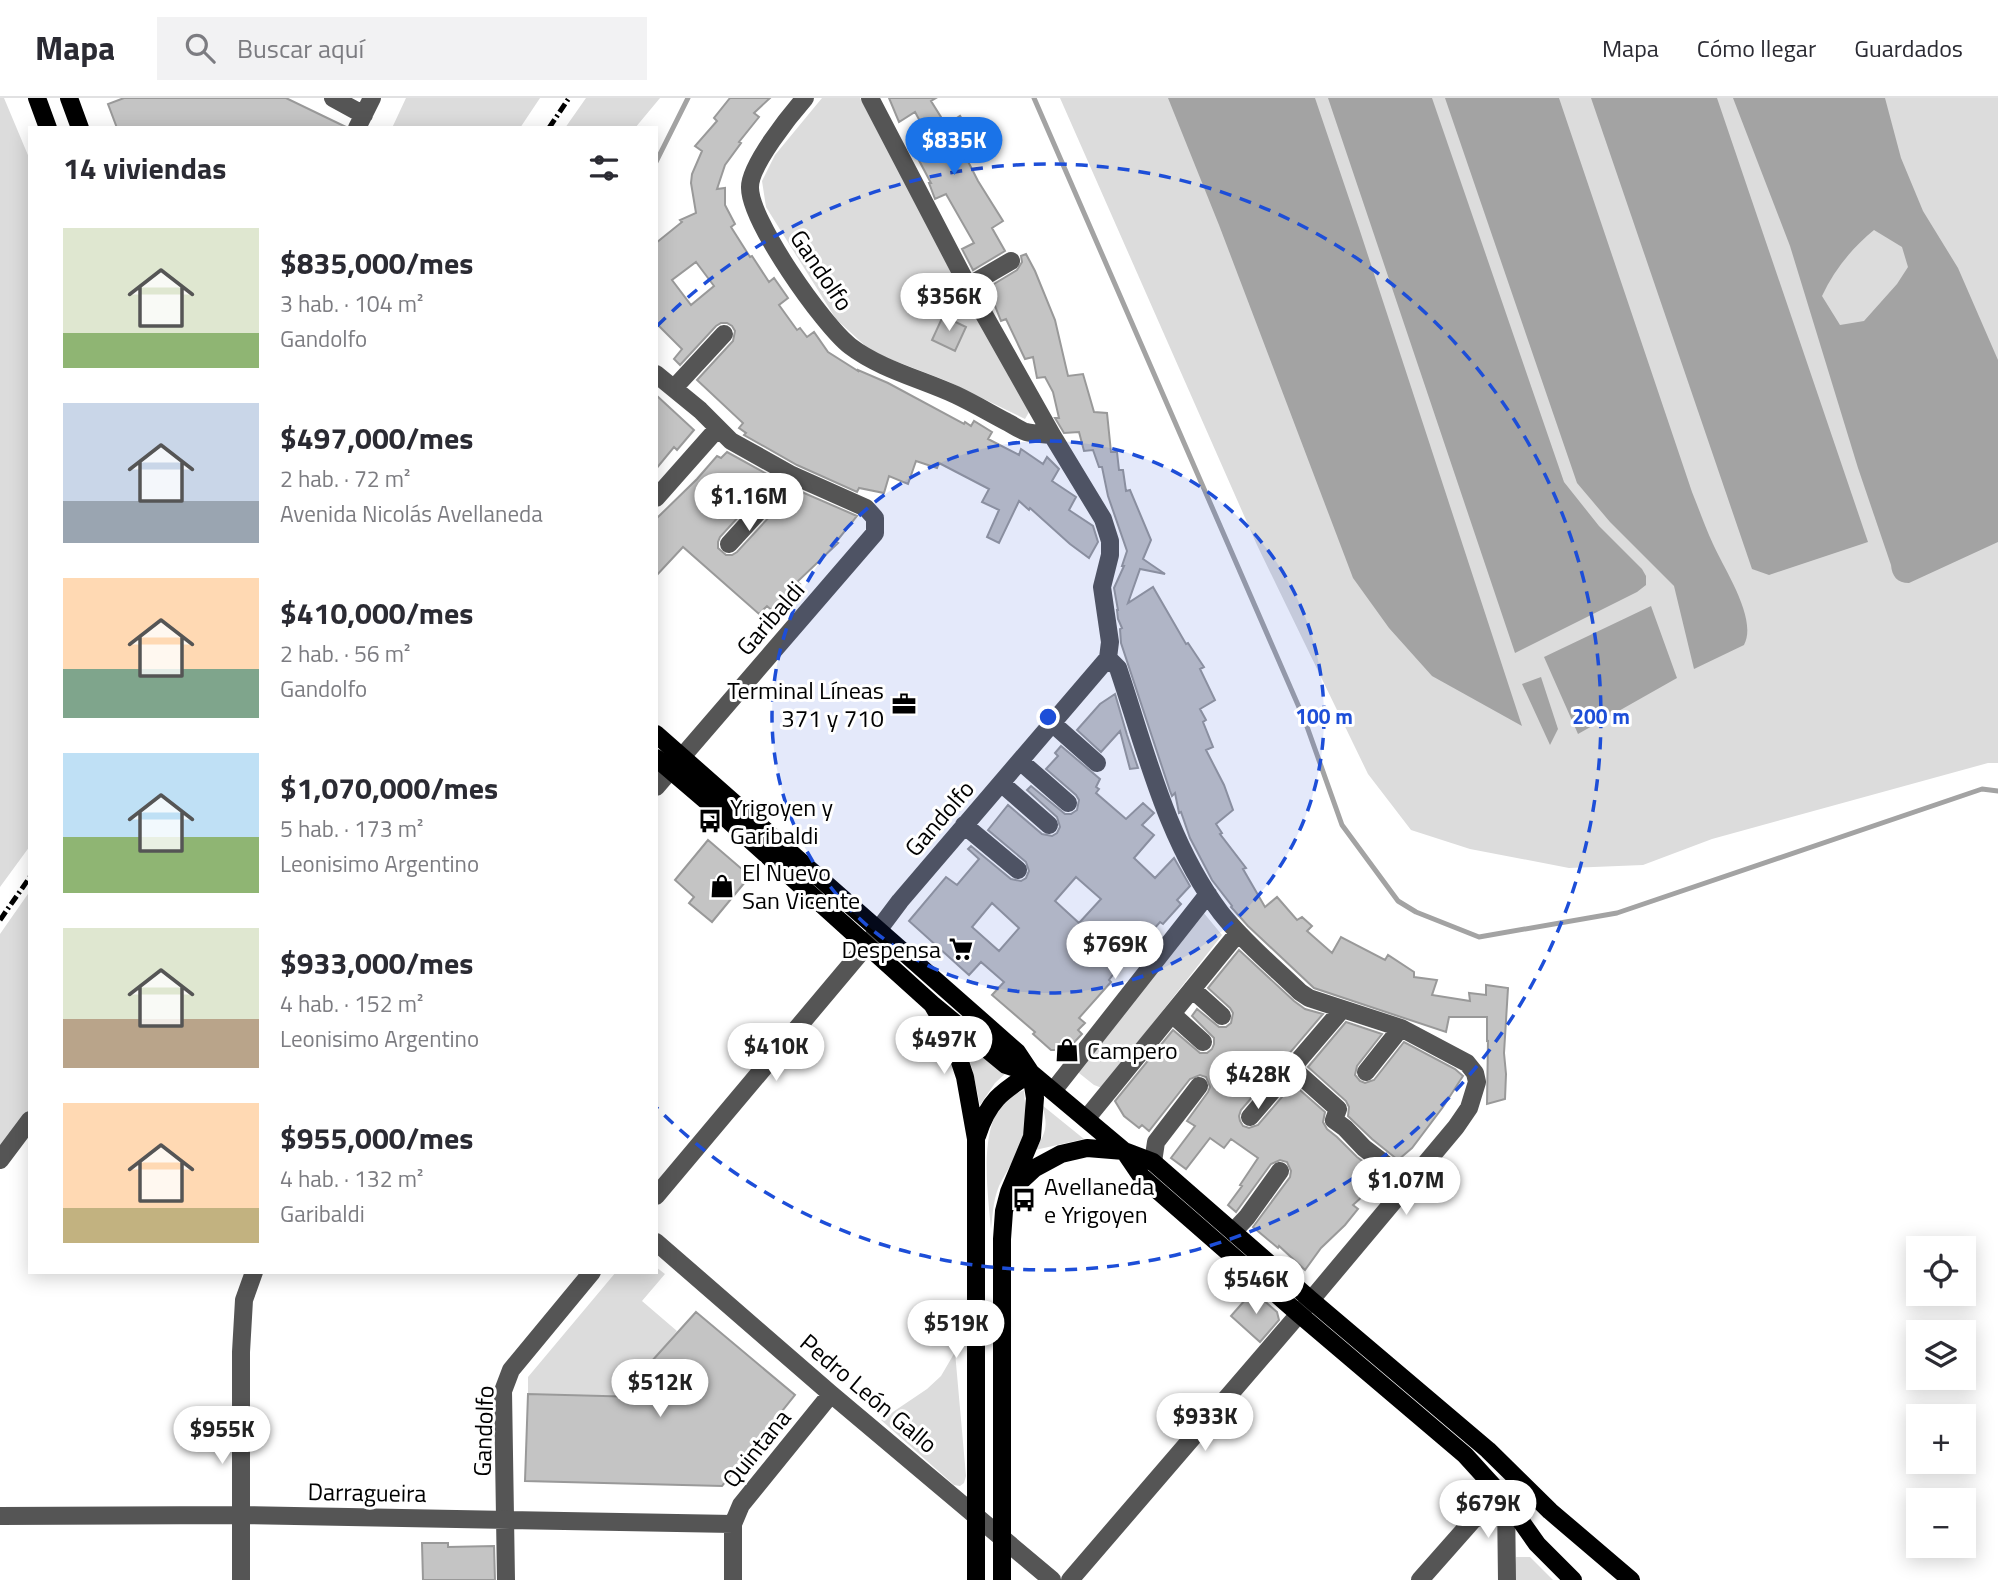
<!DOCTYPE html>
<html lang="es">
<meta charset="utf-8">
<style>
body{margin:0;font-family:"Titillium Web",sans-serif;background:#f2f2f3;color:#2b2b33;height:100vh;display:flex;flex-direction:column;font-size:26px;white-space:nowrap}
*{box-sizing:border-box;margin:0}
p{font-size:23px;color:#7c7c81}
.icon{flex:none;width:38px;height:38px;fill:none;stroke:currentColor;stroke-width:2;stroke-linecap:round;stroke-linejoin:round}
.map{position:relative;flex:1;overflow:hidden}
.panel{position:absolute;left:28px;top:28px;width:630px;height:1148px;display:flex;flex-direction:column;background:#fff;border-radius:0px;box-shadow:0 4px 18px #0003}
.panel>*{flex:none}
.buttons{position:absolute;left:1906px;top:1138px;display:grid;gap:14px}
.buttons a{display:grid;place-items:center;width:70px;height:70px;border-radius:0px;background:#fff;box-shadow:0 4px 18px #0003;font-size:35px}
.price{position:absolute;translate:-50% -60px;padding:0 16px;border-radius:24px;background:#fff;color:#222;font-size:23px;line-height:46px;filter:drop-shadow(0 2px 4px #0008)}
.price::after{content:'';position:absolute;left:50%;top:42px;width:21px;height:16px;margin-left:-10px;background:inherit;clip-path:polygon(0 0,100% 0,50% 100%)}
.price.current{background:#1a73e8;color:#fff}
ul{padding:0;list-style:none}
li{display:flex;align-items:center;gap:21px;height:175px;padding:0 35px}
li span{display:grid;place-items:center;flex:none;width:196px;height:140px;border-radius:0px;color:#555}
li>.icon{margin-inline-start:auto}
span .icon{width:84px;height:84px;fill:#fffc;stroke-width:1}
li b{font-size:30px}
h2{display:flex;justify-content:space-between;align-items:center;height:84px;padding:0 35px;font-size:30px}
header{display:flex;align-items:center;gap:42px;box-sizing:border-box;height:98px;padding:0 35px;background:#fff;border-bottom:2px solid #e1e1e2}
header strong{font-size:33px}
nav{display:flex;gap:38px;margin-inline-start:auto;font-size:24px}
.search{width:490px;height:63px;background:#f2f2f3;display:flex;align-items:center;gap:18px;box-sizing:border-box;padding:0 24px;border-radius:0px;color:#7c7c81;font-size:26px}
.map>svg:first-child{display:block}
</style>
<header>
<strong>Mapa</strong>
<div class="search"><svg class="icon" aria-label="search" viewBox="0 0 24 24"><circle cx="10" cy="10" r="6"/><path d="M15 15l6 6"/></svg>Buscar aquí</div>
<nav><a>Mapa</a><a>Cómo llegar</a><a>Guardados</a></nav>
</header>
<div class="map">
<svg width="1998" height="1482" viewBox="0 0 1998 1482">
<rect width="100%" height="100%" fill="#fff"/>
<!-- green -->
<path fill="#dcdcdc" d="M0,0H4L30,62V748L0,789Z
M406,0H540L520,30H392Z
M586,0H660L635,30H565Z
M822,0H860L1029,314L1025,321L947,283L872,254L836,221L766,109L762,83L775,57Z
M1060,0H1998V665H1988L1712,741L1643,767L1569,770L1470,751L1411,732L1368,676L1257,447Z
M30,793V1016L0,1057V836Z
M1203,814L1222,837L1102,990L1094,987L1079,975V969Z
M960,934L1007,974L995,985L980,1007L972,970Z
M1024,992C1025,1009 1028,1027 1023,1043C1018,1057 1009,1069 1002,1082C993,1098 993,1115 991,1131C988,1096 978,1030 1005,1003C1010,998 1018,995 1024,992Z
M1042,1007L1084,1041L1035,1052C1047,1033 1048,1027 1042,1007Z
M656,1169L665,1176L642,1203L677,1233L643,1274L648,1279L640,1288V1299L528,1296V1279L616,1174H656Z
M955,1254L966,1378L964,1385L960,1388L954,1387L881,1322L927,1291L941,1278Z
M1516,1459H1530L1553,1482H1513Z"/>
<!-- water -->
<path fill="#a3a3a3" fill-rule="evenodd" d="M1168,0H1315L1359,130L1522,628L1432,578L1389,530L1353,480L1219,127Z
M1328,0H1432L1564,384L1599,428L1642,471L1646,478V487L1637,494L1515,555Z
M1445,0H1559L1692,394C1699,411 1705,429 1713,446C1724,471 1758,521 1744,547L1694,571L1674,488L1610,424L1577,385Z
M1591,0H1717L1868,444L1769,477L1752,471Z
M1733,0H1885L1901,60L1923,113L1958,170L1998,262V444L1909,485C1897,485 1892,478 1891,467L1858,370L1790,148ZM1874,132L1902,149L1908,169L1897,186L1864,223L1840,227L1822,198C1834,172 1852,150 1874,132Z
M1651,508L1677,580L1578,636L1544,559Z
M1541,579L1558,631L1550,647L1522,586Z"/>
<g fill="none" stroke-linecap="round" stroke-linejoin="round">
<!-- stream -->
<path stroke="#a3a3a3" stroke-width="5" d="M1034,0L1305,623L1342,727L1398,803L1416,814L1479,839L1617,815L1982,691L1998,693
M656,64L688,0"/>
</g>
<!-- building -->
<path fill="#c4c4c4" stroke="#999" stroke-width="2" fill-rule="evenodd" d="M124,0H286L346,29L117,30L108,6Z
M730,0H770L754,15L759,19L739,44L741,45L725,67L717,91L725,90V107L735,126L731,129L750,159L752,158L769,184L774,180L788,200L779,207L797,232L800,230L807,239L814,234L828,254L858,273V272L888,285L964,326L965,324L971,328L974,323L992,334L988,341L1019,357L1021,351L1043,366L1047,359L1059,371L1052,383L1076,399L1069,412L1093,428L1098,444L1089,460L1070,446L1030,410L1029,412L1019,403L999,445L987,439L999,412L982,404L989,391L939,365L937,370L916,363L908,386L889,378L884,395L859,390L857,394L797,367L744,337L746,335L739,330L743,325L697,282L733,243L735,233L732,228L727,225H721L716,228L680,267L674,261L682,251L656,225V145L682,124L680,122L696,115L691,85L692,76L702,53L695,48L717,23L714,20ZM696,164L714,188L691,207L672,182Z
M889,0H936L931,3L946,27L960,18L969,32L955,38L978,83L1003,123L992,130L1005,153L973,172L962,151L974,145L946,96L935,101L929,85H931L914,53L917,52L914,48L928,38L915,14L899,24Z
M1026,156L1035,173L1055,222L1068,278L1083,276L1094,314L1107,315L1111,354H1117L1119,372H1123L1126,393L1130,392L1151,442L1143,461L1165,476L1140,471L1128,505L1153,489L1186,546L1188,545L1204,569L1200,571L1215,602L1200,611L1206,622L1203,624L1213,649L1206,652L1224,687L1233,712L1216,726L1222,735L1220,736L1246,770L1243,771L1265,809L1277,799L1297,822L1302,819L1312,828L1307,833L1332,855L1341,839L1385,862L1388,857L1414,874V879L1437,882L1432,897L1470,903L1469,895L1486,897V887L1508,890L1504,955L1506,976L1505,1001L1487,1006L1488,942L1487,944V919H1449L1446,934L1314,890L1248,828L1231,809L1232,808L1212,782L1190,740L1181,714L1179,715L1175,695L1172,698L1170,693L1121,545L1120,531L1122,530L1118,521L1117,512H1118L1114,490L1124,468H1122L1127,453L1108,398L1102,369H1099L1093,352L1084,353L1079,334L1064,335L1055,320H1059L1053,294L1045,279L1037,280L1033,259L1025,261L1006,221L1001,223L989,193L986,195L984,192L1017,172L1022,164L1021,158Z
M943,218L966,229L955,253L932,242Z
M656,297L694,332L677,352L674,349L656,371Z
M727,354L774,380L720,439L718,444V450L726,457H732L737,454L795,391L857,418L836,444L838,445L797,484L800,486L782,502L786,506L776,516L767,508L759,516L683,449L656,478V421L697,381L717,358L721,360Z
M1115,596L1127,637L1138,670L1130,671L1120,633L1101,654L1077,632L1100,606Z
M1061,648L1100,681L1096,689L1099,691L1096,695L1126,721L1143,705L1154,715L1142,727L1154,737L1134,760L1155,780L1174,760L1190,788L1177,802L1181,806L1163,826L1160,824L1145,841L1142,838L1109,882L1111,884L1079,920L1085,925L1078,932L1082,936L1067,952H1051L1033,936L1035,934L992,897L1004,884L981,864L969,877L909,823L946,779L957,787L979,761L968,751L971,748L1011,781L1021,783L1026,780L1029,773L1026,764L988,732L1008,707L1042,736L1052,738L1057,735L1060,729L1057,719L1027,692L1031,688L1065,716H1071L1077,712L1079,702L1076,697L1046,671L1058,658L1055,655ZM1076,779L1101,801L1079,825L1055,803ZM992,805L1019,830L999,853L972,829Z
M708,742L750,778L712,824L689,805L694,799L675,782Z
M1239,852L1294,903L1305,911L1323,916L1241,1012L1239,1018L1240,1023L1243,1028L1249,1030L1258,1027L1293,986L1325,1014L1323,1024L1327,1031L1337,1039L1357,1059L1381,1077L1373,1087L1374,1088L1353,1107L1358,1111L1345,1127L1321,1150L1305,1172L1279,1148L1278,1150L1253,1129L1290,1079L1291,1073L1287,1064L1280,1062L1271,1066L1236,1114L1228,1107L1242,1088L1240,1087L1258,1060L1231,1041L1224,1050L1210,1040L1186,1071L1171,1060L1195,1028L1187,1023L1208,994L1210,989L1206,979L1200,977L1190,981L1149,1033L1142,1027L1139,1030L1124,1018L1115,1003L1173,932L1200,955H1207L1212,951L1214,946V940L1192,918L1197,911L1219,929H1226L1231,925L1233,915L1230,910L1208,890Z
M1346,924L1382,936L1357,968L1355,977L1360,983L1365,985L1374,982L1404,944L1455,971L1463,978L1443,1009L1412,1050L1398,1062L1372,1041L1348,1018L1349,1009L1346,1003L1308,969Z
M1253,1193L1277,1214L1279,1222L1260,1244L1231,1218Z
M696,1214L795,1297L722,1388L525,1383L528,1296L640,1299L641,1286L648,1279L642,1274Z
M422,1445H448V1449L494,1448L495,1482H423Z"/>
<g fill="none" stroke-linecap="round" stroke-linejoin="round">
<!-- minor -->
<path stroke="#555" stroke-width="18" d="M333,0L364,17
M805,0C790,17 750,67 750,89C749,122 823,227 850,248C880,271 921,281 956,297C973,305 990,315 1007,324C1013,327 1020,332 1026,334C1034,336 1044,336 1052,337
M357,30L372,0
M968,188L1011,163
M656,276L700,312L731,343L792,377L866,410L875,420V435L656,689
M674,290L724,236
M656,400L718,330
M729,446L792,377
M1052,625L1097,665
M1020,663L1068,705
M1001,685L1049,727
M964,727L1018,772
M1192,891L1222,918
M1172,916L1203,944
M1292,970L1338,1011L1334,1022L1345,1030L1364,1050L1410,1085
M1366,974L1401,930
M1053,993L1208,796
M1250,1019L1340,914
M1086,1021L1238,835
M0,1062L30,1022
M1153,1064L1156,1044L1199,988
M656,1098L867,847L900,803L1108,560L1110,544L1102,489L1110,457V443L1103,421L1052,337L968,188L870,0
M1233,1134L1247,1119L1280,1073
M656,1144L831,1296L1052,1482
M0,1418L241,1417L733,1426
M241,1482V1254L244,1202L254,1174
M506,1482L503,1293L511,1272L592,1174
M733,1482V1426L741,1407L831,1296
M1070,1482L1311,1202L1456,1029L1469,1010L1477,984L1475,975L1467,965L1401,930L1309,900L1300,894C1273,868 1244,844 1221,815C1167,744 1146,653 1118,570L1108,560
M1420,1482L1473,1422L1506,1402
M1507,1482L1506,1402L1511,1396"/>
<!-- major -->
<path stroke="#000" stroke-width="18" d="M37,0L48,30
M69,0L80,30
M656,636L1017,954L1031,975L1124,1053L1141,1078L1299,1216L1465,1357L1506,1402L1537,1446L1573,1482
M656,660L718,713L932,906L1006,967L1031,975
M932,906L952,940L965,979L976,1041V1482
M977,1038C988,1003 1001,994 1031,975
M1009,1094L1035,1070L1061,1056L1087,1050L1124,1053L1153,1064L1311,1202L1488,1352L1550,1413L1631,1482
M1002,1482V1141L1004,1113L1009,1094L1032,1039L1035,1000L1031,975"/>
<!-- rail -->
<path stroke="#000" stroke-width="5" stroke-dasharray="10 3.5 2 3.5" stroke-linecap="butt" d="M549,30L569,0
M0,822L30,779"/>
</g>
<!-- distance rings -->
<circle cx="1048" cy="619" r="276" fill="#1d4ed8" fill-opacity=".12"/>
<g fill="none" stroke="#1d4ed8" stroke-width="3.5" stroke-dasharray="12 9">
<circle cx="1048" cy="619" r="276"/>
<path d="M657 228A553 553 0 1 1 657 1010"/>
</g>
<!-- icons -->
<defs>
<g id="office-bare" transform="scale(1.89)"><path d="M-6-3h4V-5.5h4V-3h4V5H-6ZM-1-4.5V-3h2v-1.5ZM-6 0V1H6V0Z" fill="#000" stroke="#fff" stroke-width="2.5" paint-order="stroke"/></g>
<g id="bus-bare" transform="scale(1.89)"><path d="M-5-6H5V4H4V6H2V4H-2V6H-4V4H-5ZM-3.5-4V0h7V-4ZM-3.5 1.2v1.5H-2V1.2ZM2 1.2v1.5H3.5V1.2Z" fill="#000" stroke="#fff" stroke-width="2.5" paint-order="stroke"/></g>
<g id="shop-bare" transform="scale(1.89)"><path d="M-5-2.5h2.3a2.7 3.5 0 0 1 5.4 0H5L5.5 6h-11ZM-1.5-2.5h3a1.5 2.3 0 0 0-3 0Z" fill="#000" stroke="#fff" stroke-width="2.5" paint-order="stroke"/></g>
<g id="supermarket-bare" transform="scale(1.89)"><path d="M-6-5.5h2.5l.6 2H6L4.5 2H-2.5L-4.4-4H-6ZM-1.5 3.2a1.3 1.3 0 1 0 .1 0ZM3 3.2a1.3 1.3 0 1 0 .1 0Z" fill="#000" stroke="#fff" stroke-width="2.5" paint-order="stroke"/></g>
</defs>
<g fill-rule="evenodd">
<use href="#office-bare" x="904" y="606"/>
<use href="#bus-bare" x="710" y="723"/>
<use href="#shop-bare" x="722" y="788"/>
<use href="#supermarket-bare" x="961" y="851"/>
<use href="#shop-bare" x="1067" y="952"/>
<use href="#bus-bare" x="1024" y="1102"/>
</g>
<g text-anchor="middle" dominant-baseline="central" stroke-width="6" stroke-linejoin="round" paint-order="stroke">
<!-- street labels -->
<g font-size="24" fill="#000" stroke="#fff">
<text transform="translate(822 172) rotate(56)">Gandolfo</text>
<text transform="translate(770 520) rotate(-49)">Garibaldi</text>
<text transform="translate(939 720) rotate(-49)">Gandolfo</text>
<text transform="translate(869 1295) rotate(40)">Pedro León Gallo</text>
<text transform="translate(483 1333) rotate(-88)">Gandolfo</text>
<text transform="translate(756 1350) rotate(-51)">Quintana</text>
<text transform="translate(367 1394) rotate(1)">Darragueira</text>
</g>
<!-- poi labels -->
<g font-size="24" fill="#000" stroke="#fff" text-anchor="start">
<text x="884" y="592" text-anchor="end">Terminal Líneas<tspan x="884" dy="28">371 y 710</tspan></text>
<text x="730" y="709">Yrigoyen y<tspan x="730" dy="28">Garibaldi</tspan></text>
<text x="742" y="774">El Nuevo<tspan x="742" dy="28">San Vicente</tspan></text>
<text x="941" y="851" text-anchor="end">Despensa</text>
<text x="1087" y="952">Campero</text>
<text x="1044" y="1088">Avellaneda<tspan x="1044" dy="28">e Yrigoyen</tspan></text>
</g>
</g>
<circle cx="1048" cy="619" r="10" fill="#1d4ed8" stroke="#fff" stroke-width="3.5"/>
<g font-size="21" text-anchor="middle" font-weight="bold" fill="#1d4ed8" stroke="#fff" stroke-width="6" stroke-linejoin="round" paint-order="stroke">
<text x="1324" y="626">100 m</text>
<text x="1601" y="626">200 m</text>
</g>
</svg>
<div class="buttons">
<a><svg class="icon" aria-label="locate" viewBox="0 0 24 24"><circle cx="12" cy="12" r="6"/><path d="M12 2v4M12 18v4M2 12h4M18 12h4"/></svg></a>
<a><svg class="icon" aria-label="layers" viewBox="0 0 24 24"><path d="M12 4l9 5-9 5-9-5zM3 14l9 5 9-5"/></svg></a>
<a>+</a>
<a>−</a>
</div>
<b class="price current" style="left:954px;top:79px">$835K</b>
<b class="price" style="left:949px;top:235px">$356K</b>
<b class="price" style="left:749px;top:435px">$1.16M</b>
<b class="price" style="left:1115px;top:883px">$769K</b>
<b class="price" style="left:944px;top:978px">$497K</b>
<b class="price" style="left:776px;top:985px">$410K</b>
<b class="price" style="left:1258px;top:1013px">$428K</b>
<b class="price" style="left:1406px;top:1119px">$1.07M</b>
<b class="price" style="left:1256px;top:1218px">$546K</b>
<b class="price" style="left:956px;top:1262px">$519K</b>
<b class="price" style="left:660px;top:1321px">$512K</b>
<b class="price" style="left:1205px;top:1355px">$933K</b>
<b class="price" style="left:222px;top:1368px">$955K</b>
<b class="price" style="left:1488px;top:1442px">$679K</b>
<section class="panel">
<h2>14 viviendas<svg class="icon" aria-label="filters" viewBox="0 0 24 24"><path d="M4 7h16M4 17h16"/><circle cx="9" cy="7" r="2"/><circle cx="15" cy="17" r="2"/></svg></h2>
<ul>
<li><span style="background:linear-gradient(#dfe7d0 75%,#8fb573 0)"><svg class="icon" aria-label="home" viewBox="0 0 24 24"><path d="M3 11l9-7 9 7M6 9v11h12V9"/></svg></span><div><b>$835,000/mes</b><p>3 hab. · 104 m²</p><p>Gandolfo</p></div></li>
<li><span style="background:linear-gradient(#c9d6e8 70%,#9aa5b1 0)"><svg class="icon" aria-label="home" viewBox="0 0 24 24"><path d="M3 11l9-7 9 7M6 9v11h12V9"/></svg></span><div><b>$497,000/mes</b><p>2 hab. · 72 m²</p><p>Avenida Nicolás Avellaneda</p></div></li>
<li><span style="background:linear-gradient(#ffd9b3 65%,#7fa58c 0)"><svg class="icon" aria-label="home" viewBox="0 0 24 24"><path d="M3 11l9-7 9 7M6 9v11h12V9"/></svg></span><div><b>$410,000/mes</b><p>2 hab. · 56 m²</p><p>Gandolfo</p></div></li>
<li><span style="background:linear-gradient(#bfe0f5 60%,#8fb573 0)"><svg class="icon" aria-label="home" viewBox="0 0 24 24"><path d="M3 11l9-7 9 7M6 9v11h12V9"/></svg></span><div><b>$1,070,000/mes</b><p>5 hab. · 173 m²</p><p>Leonisimo Argentino</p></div></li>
<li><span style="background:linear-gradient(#dfe7d0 65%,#b9a48a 0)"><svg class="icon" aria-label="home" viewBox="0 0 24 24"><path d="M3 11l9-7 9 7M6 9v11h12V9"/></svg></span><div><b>$933,000/mes</b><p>4 hab. · 152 m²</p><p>Leonisimo Argentino</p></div></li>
<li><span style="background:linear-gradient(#ffd9b3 75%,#c2b280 0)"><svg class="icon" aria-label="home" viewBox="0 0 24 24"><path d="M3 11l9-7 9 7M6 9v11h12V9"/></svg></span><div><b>$955,000/mes</b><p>4 hab. · 132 m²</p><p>Garibaldi</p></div></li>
</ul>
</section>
</div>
